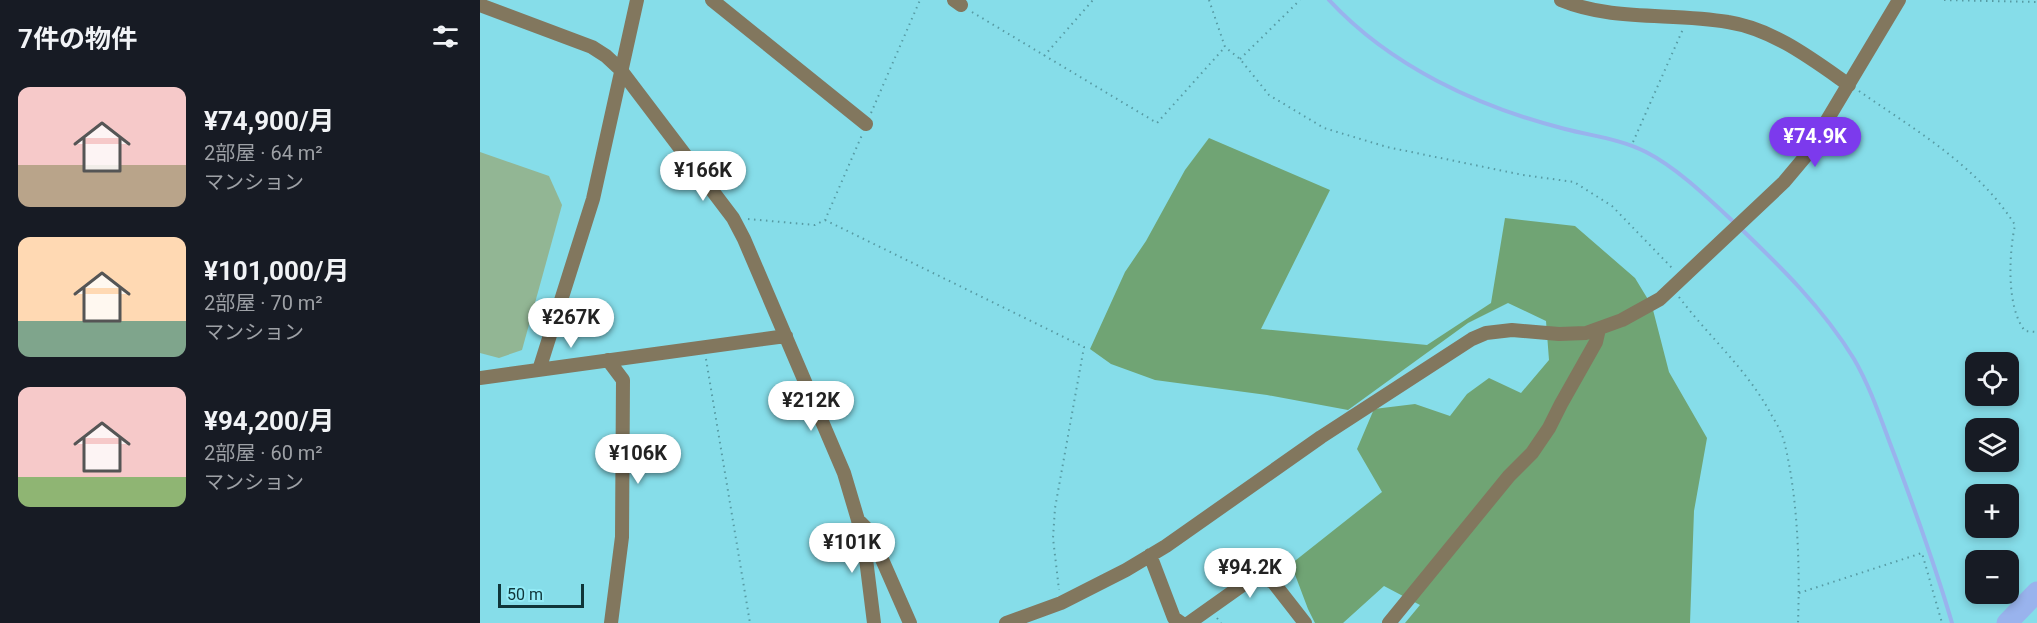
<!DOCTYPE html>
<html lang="ja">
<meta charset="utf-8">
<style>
body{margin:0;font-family:Roboto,"Noto Sans JP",sans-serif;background:#20242c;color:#f1f3f6;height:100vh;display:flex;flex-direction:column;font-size:22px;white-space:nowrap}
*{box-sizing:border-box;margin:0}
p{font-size:20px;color:#9ea1a6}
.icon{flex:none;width:33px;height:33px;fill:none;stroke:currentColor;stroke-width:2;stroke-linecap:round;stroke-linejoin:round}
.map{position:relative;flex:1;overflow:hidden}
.sheet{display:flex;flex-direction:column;background:#171b24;width:480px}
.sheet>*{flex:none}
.tools{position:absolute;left:1485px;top:352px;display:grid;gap:12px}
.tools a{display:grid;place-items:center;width:54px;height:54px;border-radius:12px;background:#171b24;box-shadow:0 3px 9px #0003;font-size:30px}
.scale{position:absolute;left:18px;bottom:15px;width:86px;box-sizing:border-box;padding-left:6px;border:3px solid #0f3539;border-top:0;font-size:16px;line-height:21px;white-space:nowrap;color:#0f3539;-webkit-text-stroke:4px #93ebf6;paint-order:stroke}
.price{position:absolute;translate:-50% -51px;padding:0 14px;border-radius:21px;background:#fff;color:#222;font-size:20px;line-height:39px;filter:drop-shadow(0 2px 3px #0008)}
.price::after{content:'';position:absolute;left:50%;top:36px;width:18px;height:14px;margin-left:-9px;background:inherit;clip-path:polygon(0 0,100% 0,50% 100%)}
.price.active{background:#7c3aed;color:#fff}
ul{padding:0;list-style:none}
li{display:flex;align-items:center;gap:18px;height:150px;padding:0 18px}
li span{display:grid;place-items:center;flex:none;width:168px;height:120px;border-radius:12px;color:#555}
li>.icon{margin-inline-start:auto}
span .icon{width:72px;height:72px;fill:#fffc;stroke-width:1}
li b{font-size:26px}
h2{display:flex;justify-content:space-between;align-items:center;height:72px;padding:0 18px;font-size:26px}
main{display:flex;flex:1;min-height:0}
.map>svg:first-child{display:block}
</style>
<main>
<section class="sheet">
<h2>7件の物件<svg class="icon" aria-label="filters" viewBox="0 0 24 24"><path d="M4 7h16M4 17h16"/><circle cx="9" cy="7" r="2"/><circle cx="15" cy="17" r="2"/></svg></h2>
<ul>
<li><span style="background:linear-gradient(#f6c9c9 65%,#b9a48a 0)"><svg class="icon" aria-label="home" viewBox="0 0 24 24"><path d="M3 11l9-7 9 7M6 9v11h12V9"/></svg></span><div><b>¥74,900/月</b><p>2部屋 · 64 m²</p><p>マンション</p></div></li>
<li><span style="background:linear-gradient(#ffd9b3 70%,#7fa58c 0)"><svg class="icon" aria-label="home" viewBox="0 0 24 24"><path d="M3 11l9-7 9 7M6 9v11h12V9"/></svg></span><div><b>¥101,000/月</b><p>2部屋 · 70 m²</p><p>マンション</p></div></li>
<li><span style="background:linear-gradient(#f6c9c9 75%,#8fb573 0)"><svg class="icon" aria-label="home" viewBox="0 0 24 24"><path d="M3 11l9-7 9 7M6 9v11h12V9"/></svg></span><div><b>¥94,200/月</b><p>2部屋 · 60 m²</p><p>マンション</p></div></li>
</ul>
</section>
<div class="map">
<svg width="1557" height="623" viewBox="0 0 1557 623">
<rect width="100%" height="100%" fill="#86dde9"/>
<!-- green -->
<path fill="#92b694" d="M0,152L69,176L82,205L42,350L19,358L0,353Z"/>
<!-- forest -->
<path fill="#70a474" d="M729,138L850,190L781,329L947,345L1011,303L1025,218L1095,226L1155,278L1172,306L1189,372L1227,438L1214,511L1210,623H925L940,605L904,586L863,623H835L828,609L811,564L902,492L877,449L894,409L935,404L970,416L987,394L1009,378L1041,393L1069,360L1066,321L1028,303L988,323L868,410L787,395L675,380L631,364L610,349L645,272L666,241L705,170Z"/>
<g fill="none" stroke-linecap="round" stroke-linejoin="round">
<!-- stream -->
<path stroke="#99b3ed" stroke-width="4" d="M849,0C910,66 998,107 1085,129C1112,136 1141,139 1166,152C1199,169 1230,200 1257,225C1300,266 1343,308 1374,359C1392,390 1403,426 1416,459C1436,513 1456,568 1472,623"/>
<!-- river -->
<path stroke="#99b3ed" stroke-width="21" d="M1527,623L1557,592"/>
<!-- path -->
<path stroke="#579ba4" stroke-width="2" stroke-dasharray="1.5 4.5" stroke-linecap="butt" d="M729,0L745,47L760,59L789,95L844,128L907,147L1043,175L1094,182L1132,206L1194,270
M1464,0L1557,2
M492,12L677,123L745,47
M564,56L613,0
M760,59L820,0
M1379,91C1435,130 1498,166 1535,225C1529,254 1526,307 1545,331L1557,332
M391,113L440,0
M1153,142L1203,29
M268,219L335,225L345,220L382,135
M345,220L604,347L575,508L573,538L579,590
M1199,297C1229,337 1268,370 1292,416C1297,424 1303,435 1305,445C1318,500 1320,566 1318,623
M226,359L270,623
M1319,593L1442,553L1462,623
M737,618L741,623"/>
<!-- minor -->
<path stroke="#82775e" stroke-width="14" d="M232,0L386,124
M474,0L481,5
M1081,0C1134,22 1192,12 1248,22C1293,29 1332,59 1369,85
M0,5L112,47L126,56L140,69L253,218L264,239L364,473L378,520L386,559L394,623
M128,360L143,380L142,537L131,623
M59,370L113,199L157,0
M0,378L306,336
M378,520L390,532L430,623
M670,555L694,618L701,623
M526,623L581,603L646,570L686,546L841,437L992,339L1006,333L1032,330L1079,334L1106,333L1142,320L1180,299L1304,182L1325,157L1419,0
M709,623L771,579L779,576L793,582L825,623
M909,623L1029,476L1052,453L1069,428L1081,404L1116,342L1119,329"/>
</g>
</svg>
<div class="tools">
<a><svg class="icon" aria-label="locate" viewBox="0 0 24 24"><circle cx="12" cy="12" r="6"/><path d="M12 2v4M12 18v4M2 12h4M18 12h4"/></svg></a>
<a><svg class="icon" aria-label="layers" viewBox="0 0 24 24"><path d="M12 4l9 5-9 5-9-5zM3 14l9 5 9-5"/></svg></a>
<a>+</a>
<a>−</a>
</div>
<div class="scale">50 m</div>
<b class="price active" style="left:1335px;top:168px">¥74.9K</b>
<b class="price" style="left:223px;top:202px">¥166K</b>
<b class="price" style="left:91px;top:349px">¥267K</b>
<b class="price" style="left:331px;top:432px">¥212K</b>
<b class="price" style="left:158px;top:485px">¥106K</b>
<b class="price" style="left:372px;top:574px">¥101K</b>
<b class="price" style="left:770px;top:599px">¥94.2K</b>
</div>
</main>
